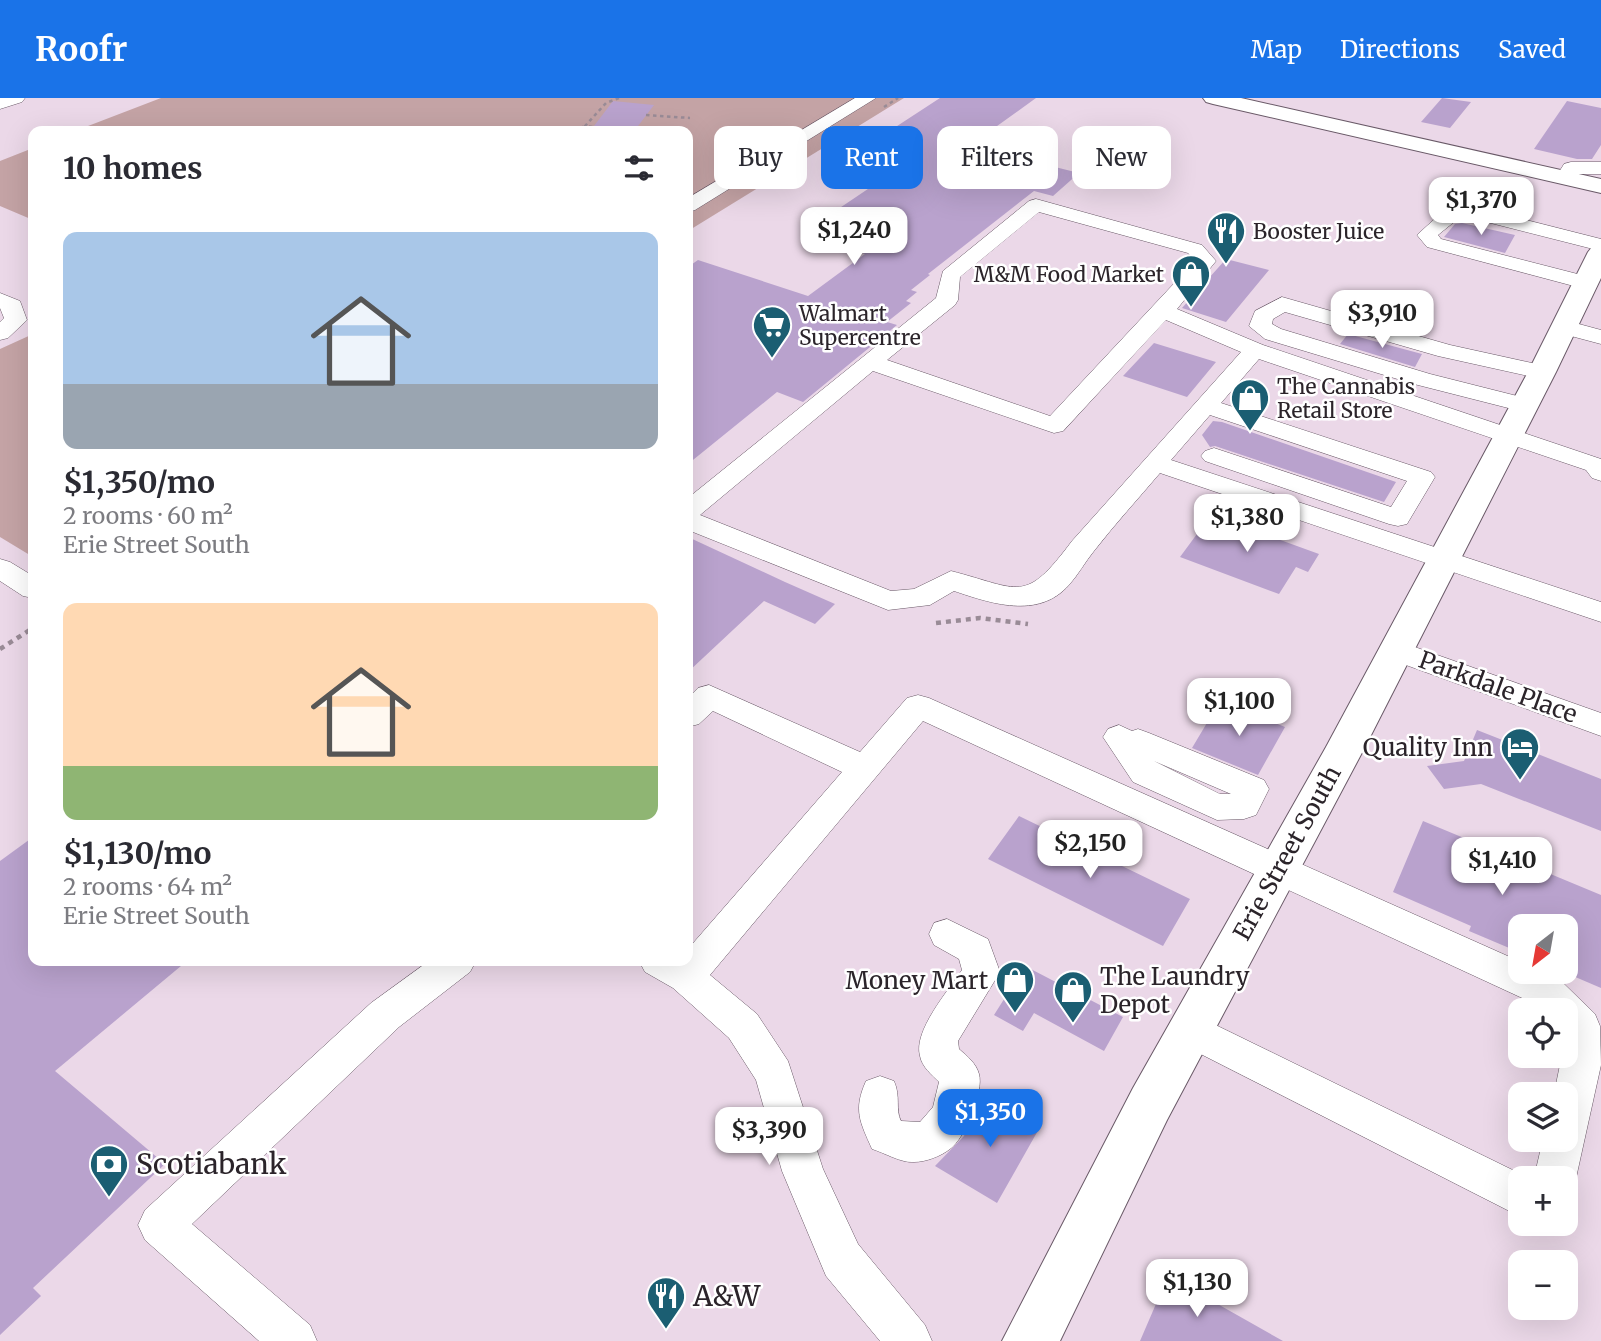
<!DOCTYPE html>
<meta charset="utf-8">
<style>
body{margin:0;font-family:Merriweather,serif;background:#f7f7f7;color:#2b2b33;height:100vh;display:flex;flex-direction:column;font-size:26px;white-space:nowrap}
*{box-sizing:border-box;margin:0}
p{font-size:23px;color:#7c7c81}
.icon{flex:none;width:38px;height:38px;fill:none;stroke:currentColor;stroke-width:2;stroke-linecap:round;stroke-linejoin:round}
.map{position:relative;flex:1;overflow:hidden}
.sheet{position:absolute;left:28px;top:28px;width:665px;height:840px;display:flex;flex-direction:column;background:#fff;border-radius:14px;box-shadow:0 7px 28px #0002}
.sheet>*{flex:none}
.banner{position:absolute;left:714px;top:28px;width:665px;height:63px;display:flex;gap:14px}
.needle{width:46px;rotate:211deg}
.buttons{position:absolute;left:1508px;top:816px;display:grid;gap:14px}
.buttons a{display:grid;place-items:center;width:70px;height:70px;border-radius:14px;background:#fff;box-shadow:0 7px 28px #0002;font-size:35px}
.price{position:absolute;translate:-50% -60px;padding:0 16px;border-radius:14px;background:#fff;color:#222;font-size:23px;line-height:46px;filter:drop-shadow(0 2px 4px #0008)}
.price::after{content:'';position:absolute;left:50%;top:42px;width:21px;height:16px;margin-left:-10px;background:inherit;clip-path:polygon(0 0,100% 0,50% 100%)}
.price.on{background:#1a73e8;color:#fff}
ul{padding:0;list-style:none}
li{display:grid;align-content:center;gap:14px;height:371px;padding:0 35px}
li span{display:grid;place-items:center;height:217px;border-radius:14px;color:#555}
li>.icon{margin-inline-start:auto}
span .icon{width:126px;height:126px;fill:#fffc;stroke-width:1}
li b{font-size:30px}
h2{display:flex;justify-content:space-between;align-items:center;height:84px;padding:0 35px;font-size:30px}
.chip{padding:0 24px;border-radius:14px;background:#fff;box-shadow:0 7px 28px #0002;font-size:24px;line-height:63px}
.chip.on{background:#1a73e8;color:#fff}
header{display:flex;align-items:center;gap:42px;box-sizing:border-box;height:98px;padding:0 35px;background:#1a73e8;color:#fff}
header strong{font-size:33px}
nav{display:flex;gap:38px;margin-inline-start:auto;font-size:24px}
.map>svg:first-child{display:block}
</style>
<header>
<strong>Roofr</strong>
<nav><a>Map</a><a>Directions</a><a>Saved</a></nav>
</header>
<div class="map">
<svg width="1601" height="1243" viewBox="0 0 1601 1243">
<rect width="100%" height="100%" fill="#ebd8e8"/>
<!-- green -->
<path fill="#c4a3a5" d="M161,0H904L688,133V33H75Z
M33,50V122L0,108V63Z
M33,236V459L0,439V251Z"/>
<!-- building -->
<path fill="#b9a2cd" d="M940,0H1036L972,46L993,52L991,53L1079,75L1053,98L1034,93L928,176L930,177L911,192L917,194L906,203L911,205L887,224L897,227L803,304L777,294L688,366V169L698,162L808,198L865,156L801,136L914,60L868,47Z
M1442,0L1471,4L1450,30L1421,24Z
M613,3L654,7L635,32L594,28Z
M1567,3L1601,10V47L1592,61H1577L1534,51Z
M1462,125L1515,137L1505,155L1444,139L1455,126Z
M1226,161L1269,172L1226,224L1182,210Z
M1348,236L1422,256L1415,269L1340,246Z
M1154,245L1216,264L1187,299L1123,278Z
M1213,323L1222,324L1396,384L1384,404L1215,348L1210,349L1202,337Z
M1211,417L1319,456L1308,474L1296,469L1279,496L1180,459Z
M688,439L785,484L835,506L815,526L764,503L688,574Z
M1220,603L1285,629L1258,677L1192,650Z
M1477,632L1601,681V733L1481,686L1444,691L1427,668L1464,663Z
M1019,718L1190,801L1163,848L988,761Z
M1423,723L1601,797V890L1566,875V828H1521V855L1469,833L1471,828L1393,794Z
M33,739V863H187L55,973L165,1066L33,1190L41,1198L0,1237V763Z
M1025,868L1123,919L1104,953L1034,915L1023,933L994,917Z
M981,995L1040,1029L997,1105L935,1068L964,1038Z
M1168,1178L1283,1243H1140Z"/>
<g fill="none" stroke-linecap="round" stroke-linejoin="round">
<!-- minor casing -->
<g stroke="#695967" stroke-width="1">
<path id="minor" d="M0,0H25L22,4L0,11Z
M855,0H876L695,112L688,114V100Z
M1571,64H1601V76H1577L1572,83H1558L1556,79L1564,66Z
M1036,101L1202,147L1216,163L1177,211L1263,247L1601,361V383L1592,380L1586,372L1259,261L1221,305L1431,374L1435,379L1407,426L1398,428L1389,426L1205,363L1201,358L1205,353L1214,350L1391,409L1407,383L1210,317L1171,362L1601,504V524L1160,375C1138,401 1115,426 1094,453C1085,464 1078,477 1069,487C1038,522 990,505 954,493L930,507L888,512L688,432V400L936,200L943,173L1029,103ZM1039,114L1188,155L1195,163L1050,318L887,262L955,207L958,202L960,179ZM1166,222L1241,254L1072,443C1024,507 1021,491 951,473L914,491L891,493L700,417L873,273L1054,335L1063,333Z
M1471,108L1601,141V153L1471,120L1454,124L1438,137L1441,141L1593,180L1596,185L1593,190L1585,191L1427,149L1417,137L1440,116Z
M0,195L20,203L27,222L8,240L0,242V224L4,220L0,210Z
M1282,199L1450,247L1550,269L1554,274L1550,279L1542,281L1438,258L1285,214L1273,221L1272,226L1281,231L1430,276L1533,302L1536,307L1533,312L1524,314L1414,286L1265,241L1249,228L1255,213Z
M1564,222L1601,232V246L1556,234L1553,229L1556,224Z
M0,461L10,464L33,478V500L23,498L0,483Z
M1395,542L1601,615V638L1384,559L1380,552L1384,545Z
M709,587L860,654L907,600L918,597L929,600L1521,864V873H1541L1559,881L1595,916L1600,928L1601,967L1576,1080L1570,1094L1566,1096V1080H1534L1543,1041H1566V996H1554L1562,957H1566V912H1539L1533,905L923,623L710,877L757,916L788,963L823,1071L858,1146L925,1227L932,1243H880L826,1178L782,1073L756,982L729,940L673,890L645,874L639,863H688V851L842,674L713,613L699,626L688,629V600L698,590Z
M1119,627L1132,633L1138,631L1149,635L1264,682L1269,691L1256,717L1244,721L1217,722L1133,684L1103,639L1108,631ZM1154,663L1231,696H1220Z
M947,821L988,841L1000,874L958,943L959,951C967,958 976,965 979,976C984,994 965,1040 950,1051C941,1058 926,1064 914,1064C901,1065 885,1055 872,1051C860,1024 853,1012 866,983L880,978L894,983C901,999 895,1011 901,1023L920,1024L933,1009L939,984C932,977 922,969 920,958C913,933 948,893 962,872L959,861L934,847L929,836L934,825Z
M429,863H476L470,874L399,929L192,1126L310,1227L317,1243H259L145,1142L138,1127L145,1112L371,905Z
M1191,915L1529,1080H1521V1119L1177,944L1172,932L1177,920Z"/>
</g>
<!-- major casing -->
<g stroke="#695967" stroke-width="2">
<path id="major" d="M1203,0H1241L1601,81V95L1213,6L1206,4Z
M1601,146V180L1556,274L1365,649L1167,1022L1060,1243H1002L1133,990L1326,649L1528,274L1588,154L1592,149Z"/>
</g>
<!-- path-far1 -->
<path stroke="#998b96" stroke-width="2.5" stroke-dasharray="3.5 3.5" stroke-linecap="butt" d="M619,0L606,5L585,28L625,33
M884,9L898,0
M646,17L690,20
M574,33L585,28"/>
<!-- path -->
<path stroke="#998b96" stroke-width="4.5" stroke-dasharray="5 5" stroke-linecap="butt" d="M936,525L980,520L1028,526
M0,551L33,530"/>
<!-- minor -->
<use href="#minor" fill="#fff" fill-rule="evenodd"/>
<!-- major -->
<use href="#major" fill="#fff" fill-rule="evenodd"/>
</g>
<!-- icons -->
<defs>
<g id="restaurant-pin" transform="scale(2.0125)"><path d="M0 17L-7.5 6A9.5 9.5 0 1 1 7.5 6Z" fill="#1b5e72" stroke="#fff"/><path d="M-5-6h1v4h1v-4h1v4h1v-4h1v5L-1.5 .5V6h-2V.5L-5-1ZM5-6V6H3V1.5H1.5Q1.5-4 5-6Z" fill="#fff"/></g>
<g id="shop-pin" transform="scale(2.0125)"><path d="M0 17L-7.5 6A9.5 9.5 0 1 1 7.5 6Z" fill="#1b5e72" stroke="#fff"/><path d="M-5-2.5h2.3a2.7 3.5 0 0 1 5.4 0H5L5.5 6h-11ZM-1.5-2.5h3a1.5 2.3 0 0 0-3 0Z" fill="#fff"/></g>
<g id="supermarket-pin" transform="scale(2.0125)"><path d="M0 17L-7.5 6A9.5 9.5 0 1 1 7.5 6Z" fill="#1b5e72" stroke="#fff"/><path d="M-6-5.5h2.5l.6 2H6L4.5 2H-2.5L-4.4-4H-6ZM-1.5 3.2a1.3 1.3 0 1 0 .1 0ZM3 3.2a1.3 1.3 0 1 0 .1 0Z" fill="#fff"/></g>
<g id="hotel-pin" transform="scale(2.0125)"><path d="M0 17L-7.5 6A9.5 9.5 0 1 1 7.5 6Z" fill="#1b5e72" stroke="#fff"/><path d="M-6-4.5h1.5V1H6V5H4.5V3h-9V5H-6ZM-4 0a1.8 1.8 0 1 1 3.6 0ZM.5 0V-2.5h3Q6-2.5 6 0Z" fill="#fff"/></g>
<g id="bank-pin" transform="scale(2.0125)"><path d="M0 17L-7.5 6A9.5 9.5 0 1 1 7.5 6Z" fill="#1b5e72" stroke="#fff"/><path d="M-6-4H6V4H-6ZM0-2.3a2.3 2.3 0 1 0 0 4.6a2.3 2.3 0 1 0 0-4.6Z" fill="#fff"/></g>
</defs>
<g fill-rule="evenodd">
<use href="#restaurant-pin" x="1226" y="133"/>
<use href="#shop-pin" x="1191" y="176"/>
<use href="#supermarket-pin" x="772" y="227"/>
<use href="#shop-pin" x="1250" y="300"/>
<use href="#hotel-pin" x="1520" y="649"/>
<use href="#shop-pin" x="1015" y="882"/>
<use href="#shop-pin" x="1073" y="892"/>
<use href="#bank-pin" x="109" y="1066"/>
<use href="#restaurant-pin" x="666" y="1198"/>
</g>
<g text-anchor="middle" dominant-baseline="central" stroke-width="5" stroke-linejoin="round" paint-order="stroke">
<!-- far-poi labels -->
<g font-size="21" fill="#2b242a" stroke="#fff" text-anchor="start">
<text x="1253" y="133">Booster Juice</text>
<text x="1164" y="176" text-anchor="end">M&amp;M Food Market</text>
<text x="799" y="215">Walmart<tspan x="799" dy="24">Supercentre</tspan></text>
<text x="1277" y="288">The Cannabis<tspan x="1277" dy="24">Retail Store</tspan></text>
</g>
<!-- street labels -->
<g font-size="24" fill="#2b242a" stroke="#fff">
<text transform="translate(1498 589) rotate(20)">Parkdale Place</text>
<text transform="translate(1287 755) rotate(-61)">Erie Street South</text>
</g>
<!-- poi labels -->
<g font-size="24" fill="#2b242a" stroke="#fff" text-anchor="end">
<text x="1493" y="649">Quality Inn</text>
<text x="1100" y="878" text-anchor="start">The Laundry<tspan x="1100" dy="28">Depot</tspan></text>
<text x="988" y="882">Money Mart</text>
</g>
<!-- near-poi labels -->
<g font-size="28" fill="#2b242a" stroke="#fff" text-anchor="start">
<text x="136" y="1066">Scotiabank</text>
<text x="693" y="1198">A&amp;W</text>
</g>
</g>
</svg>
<div class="buttons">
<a><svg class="needle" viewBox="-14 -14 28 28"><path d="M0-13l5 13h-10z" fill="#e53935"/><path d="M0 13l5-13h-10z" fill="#7c7c81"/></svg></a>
<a><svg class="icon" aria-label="locate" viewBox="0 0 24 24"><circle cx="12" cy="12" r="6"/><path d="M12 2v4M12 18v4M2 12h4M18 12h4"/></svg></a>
<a><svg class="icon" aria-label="layers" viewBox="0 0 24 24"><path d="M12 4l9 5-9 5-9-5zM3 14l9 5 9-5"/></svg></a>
<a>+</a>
<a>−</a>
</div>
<b class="price" style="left:1481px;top:139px">$1,370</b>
<b class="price" style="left:854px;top:169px">$1,240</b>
<b class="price" style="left:1382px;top:252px">$3,910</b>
<b class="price" style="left:1247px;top:456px">$1,380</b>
<b class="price" style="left:1239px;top:640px">$1,100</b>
<b class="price" style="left:1090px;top:782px">$2,150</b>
<b class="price" style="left:1502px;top:799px">$1,410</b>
<b class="price on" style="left:990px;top:1051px">$1,350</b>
<b class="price" style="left:769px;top:1069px">$3,390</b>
<b class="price" style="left:1197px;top:1221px">$1,130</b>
<div class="banner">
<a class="chip">Buy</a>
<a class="chip on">Rent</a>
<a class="chip">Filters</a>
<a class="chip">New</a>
</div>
<section class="sheet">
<h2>10 homes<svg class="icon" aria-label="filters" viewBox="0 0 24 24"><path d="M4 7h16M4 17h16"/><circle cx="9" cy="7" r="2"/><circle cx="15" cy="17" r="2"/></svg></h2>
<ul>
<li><span style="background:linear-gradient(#a9c7e8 70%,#9aa5b1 0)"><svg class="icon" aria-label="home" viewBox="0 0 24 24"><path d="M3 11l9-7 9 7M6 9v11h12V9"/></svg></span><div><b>$1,350/mo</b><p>2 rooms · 60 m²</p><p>Erie Street South</p></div></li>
<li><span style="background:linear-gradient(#ffd9b3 75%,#8fb573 0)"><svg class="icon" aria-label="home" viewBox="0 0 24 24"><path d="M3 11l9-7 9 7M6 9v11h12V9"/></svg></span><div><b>$1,130/mo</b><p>2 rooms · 64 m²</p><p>Erie Street South</p></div></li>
</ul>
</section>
</div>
